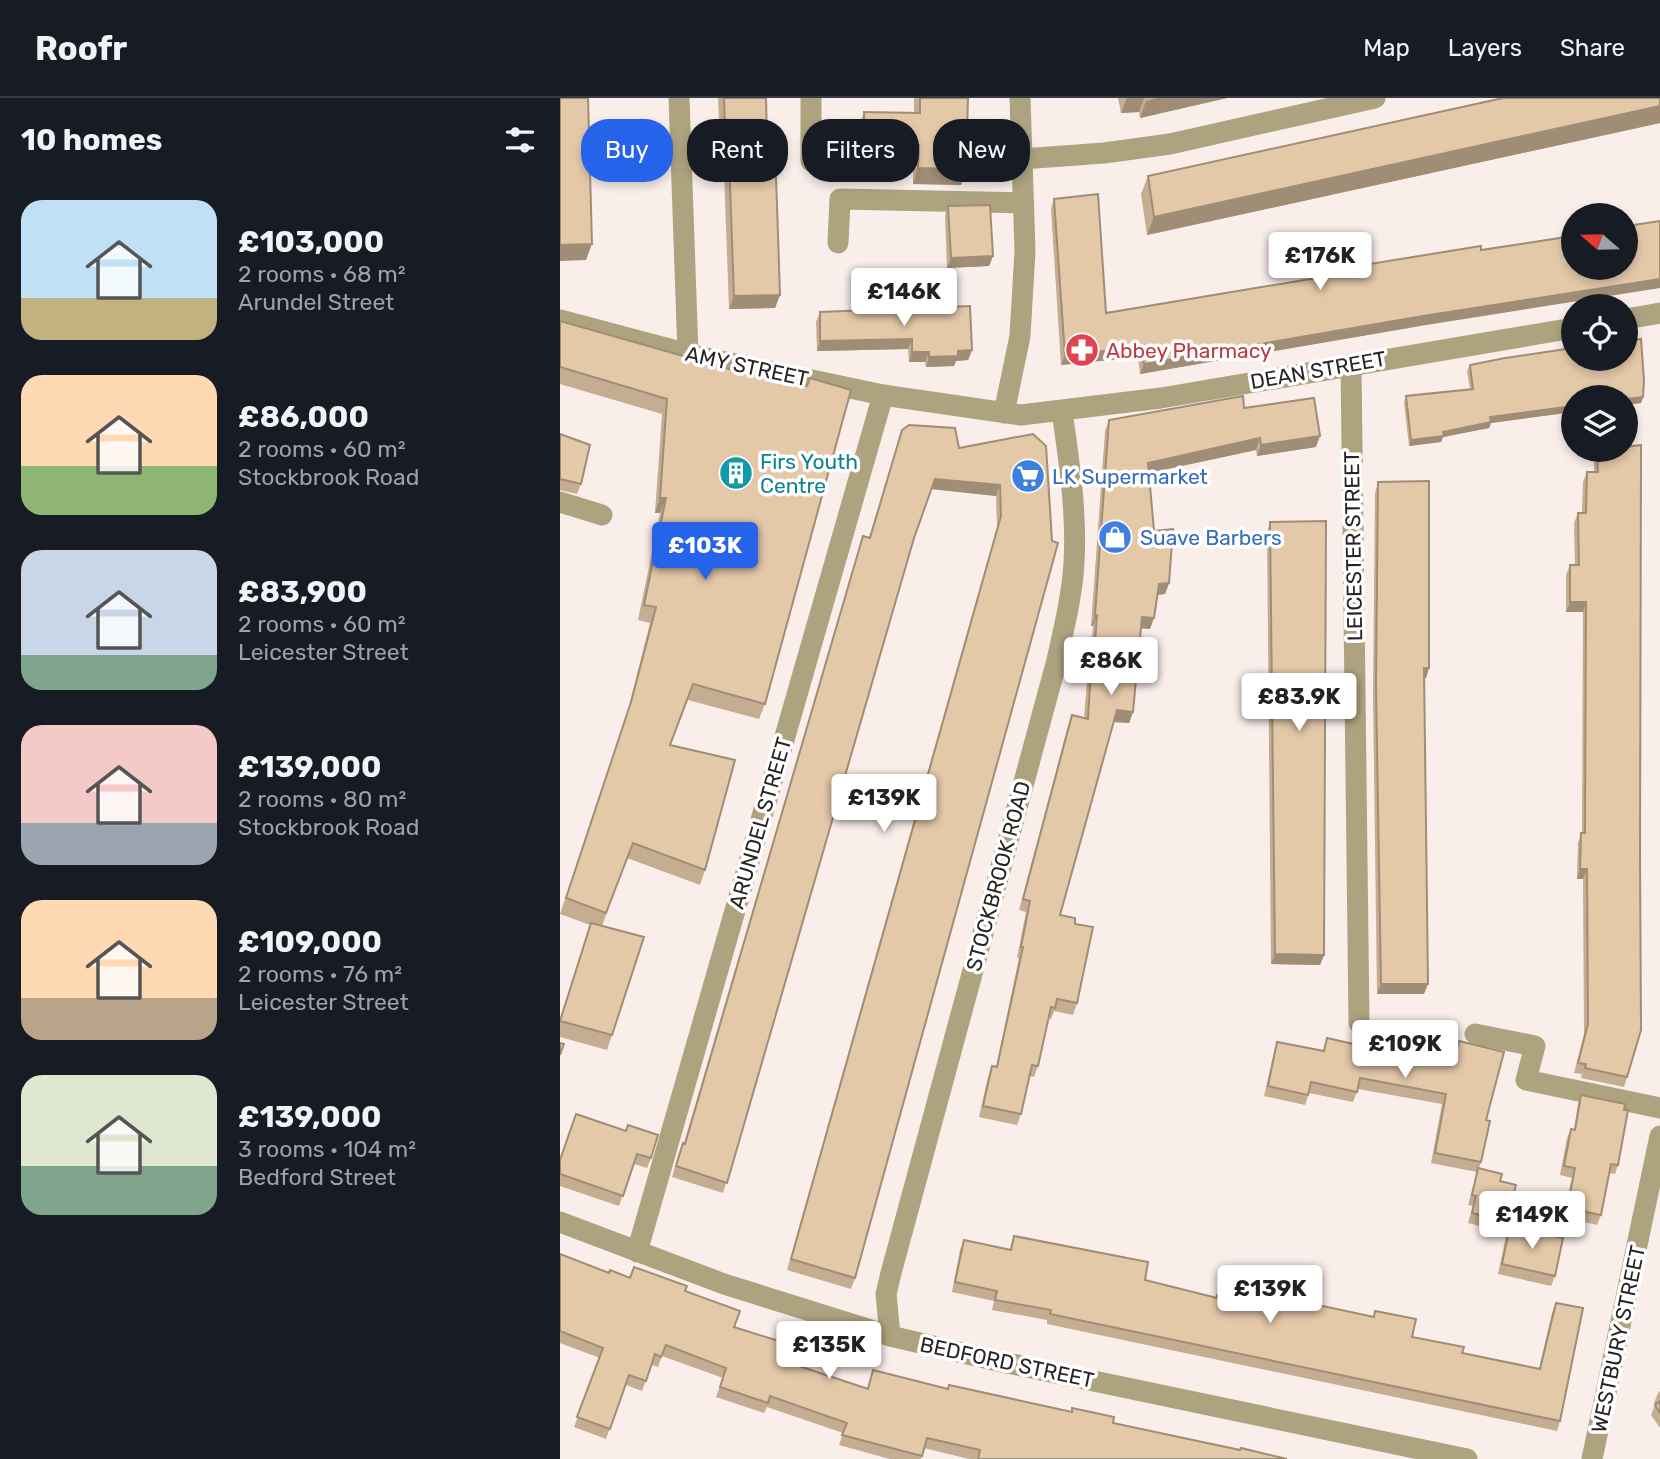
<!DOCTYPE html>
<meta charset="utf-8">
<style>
body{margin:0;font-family:Rubik,sans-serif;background:#242831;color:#f1f3f6;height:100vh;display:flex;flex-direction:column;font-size:26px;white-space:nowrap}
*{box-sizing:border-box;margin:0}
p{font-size:23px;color:#9ea1a6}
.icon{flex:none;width:38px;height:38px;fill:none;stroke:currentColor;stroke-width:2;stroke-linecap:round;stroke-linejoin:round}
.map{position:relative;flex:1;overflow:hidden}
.side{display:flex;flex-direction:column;background:#171b24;width:560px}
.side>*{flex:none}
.top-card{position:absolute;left:21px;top:21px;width:665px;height:63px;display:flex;gap:14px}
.needle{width:46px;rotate:290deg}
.fabs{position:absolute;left:1001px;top:105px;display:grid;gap:14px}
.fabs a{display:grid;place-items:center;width:77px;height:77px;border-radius:50%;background:#171b24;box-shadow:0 4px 10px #0003;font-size:35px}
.price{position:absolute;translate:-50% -60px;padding:0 16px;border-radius:7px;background:#fff;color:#222;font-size:23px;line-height:46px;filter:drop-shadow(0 2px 4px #0008)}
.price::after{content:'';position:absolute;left:50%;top:42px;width:21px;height:16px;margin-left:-10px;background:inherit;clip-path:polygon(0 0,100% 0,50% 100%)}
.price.on{background:#2563eb;color:#fff}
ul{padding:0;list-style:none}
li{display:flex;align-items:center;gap:21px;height:175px;padding:0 21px}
li span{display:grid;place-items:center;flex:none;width:196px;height:140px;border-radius:21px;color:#555}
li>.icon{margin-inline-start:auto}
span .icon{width:84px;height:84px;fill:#fffc;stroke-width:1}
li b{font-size:30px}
h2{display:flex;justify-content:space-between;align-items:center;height:84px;padding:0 21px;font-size:30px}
.tag{padding:0 24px;border-radius:28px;background:#171b24;box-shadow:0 4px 10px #0003;font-size:24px;line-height:63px}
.tag.on{background:#2563eb;color:#fff}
header{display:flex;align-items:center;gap:42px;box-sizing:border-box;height:98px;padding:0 35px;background:#171b24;border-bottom:2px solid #363941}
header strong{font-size:33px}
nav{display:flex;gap:38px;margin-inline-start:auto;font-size:24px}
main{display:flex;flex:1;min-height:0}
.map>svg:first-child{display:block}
</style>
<header>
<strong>Roofr</strong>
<nav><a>Map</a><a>Layers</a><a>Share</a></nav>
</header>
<main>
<section class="side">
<h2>10 homes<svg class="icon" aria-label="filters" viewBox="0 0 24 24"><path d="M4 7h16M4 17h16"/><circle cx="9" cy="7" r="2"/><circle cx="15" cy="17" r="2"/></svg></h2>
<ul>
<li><span style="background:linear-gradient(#bfe0f5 70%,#c2b280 0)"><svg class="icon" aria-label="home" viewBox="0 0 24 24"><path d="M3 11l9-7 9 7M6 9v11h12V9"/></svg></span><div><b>£103,000</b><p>2 rooms · 68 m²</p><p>Arundel Street</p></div></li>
<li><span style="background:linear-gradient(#ffd9b3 65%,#8fb573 0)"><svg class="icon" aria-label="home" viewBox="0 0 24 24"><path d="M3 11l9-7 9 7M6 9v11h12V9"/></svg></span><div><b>£86,000</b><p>2 rooms · 60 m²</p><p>Stockbrook Road</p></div></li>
<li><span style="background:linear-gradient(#c9d6e8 75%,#7fa58c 0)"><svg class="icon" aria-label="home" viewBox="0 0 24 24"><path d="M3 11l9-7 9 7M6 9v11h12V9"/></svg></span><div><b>£83,900</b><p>2 rooms · 60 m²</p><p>Leicester Street</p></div></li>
<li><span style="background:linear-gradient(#f6c9c9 70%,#9aa5b1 0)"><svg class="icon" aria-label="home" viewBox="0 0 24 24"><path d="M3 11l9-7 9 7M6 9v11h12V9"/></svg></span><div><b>£139,000</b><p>2 rooms · 80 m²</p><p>Stockbrook Road</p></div></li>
<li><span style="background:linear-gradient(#ffd9b3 70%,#b9a48a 0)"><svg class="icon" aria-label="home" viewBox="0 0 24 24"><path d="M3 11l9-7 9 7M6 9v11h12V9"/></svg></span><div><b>£109,000</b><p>2 rooms · 76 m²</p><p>Leicester Street</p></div></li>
<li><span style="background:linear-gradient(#dfe7d0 65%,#7fa58c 0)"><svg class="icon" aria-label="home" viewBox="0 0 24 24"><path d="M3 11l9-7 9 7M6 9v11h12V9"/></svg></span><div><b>£139,000</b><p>3 rooms · 104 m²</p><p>Bedford Street</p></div></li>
</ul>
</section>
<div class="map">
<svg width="1100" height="1361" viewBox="0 0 1100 1361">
<rect width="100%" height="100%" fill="#f9eeea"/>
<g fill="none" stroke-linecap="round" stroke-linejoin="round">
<!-- minor -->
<path stroke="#aea37f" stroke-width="21" d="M119,0L128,256
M251,0V63
M462,61L544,55L610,46L815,0
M278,145L280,101L464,105
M1066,221L1100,215
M0,222L128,256L323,297L461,317L601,300L1013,230
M791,266L799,925
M444,315L460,238L465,153L460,0
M0,404L42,417
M915,936L975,948L966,982L1100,1010
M0,1124L164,1186L330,1238L433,1262L907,1361
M77,1154L323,297
M330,1238L326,1196L331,1175L497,562C504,530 512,498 514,465C517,414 509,363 502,313
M1032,1361L1100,1038"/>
</g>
<!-- wall -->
<path fill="#c4ad91" d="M158,0H206L208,78L220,197L215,210L169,211L163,46H160Z
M354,0H408L406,71L401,87L353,86V62L299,64L298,30L304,14L354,15Z
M558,0H667L580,20L579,14L561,15Z
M1100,0V25L587,137L581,96L588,78Z
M494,101L546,215L783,176L785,170L860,228L580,276L578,259L501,267L491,111Z
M388,108L433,158L429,168L387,170L385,118Z
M260,214L412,252L408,262L396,263L394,268L366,269L365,264H349L348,251L257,253L256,224Z
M0,223L176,273L205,606L199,621L128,602L110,647L145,772L140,787L67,760L42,828L52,937L47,952L0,939V921L30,827L0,816L66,620L90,525L78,522L100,415H95L102,316L0,286Z
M1081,241L1084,282L1083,299L1081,305L1066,307V299H1013V314L931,325L929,330L883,339L881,344L849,348L844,304L846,298L910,291L907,273L910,267L945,260L1013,250V261H1066V243Z
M684,310L756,349L697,358L696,352L589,375L594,433L609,485L605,496L598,497L590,531L581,530L573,614L569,625L554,624L500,817L517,905L513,917L494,913L491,921L489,920L478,968L474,979L469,978L461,1016L457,1027L419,1019L428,979L432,968L436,969L459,860H457L466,814L459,812L508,628L512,617L524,620L527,583L529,577L533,528H531L545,333L549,322Z
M342,332L399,350L473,336L295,1180L291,1191L227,1172L437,429L436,398L371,391L354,440L163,1095L112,1079L119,1055L123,1045H124L300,449L303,438L309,440Z
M0,336L21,386L17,396L0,392Z
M1037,352L1067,979L1064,989L1021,980L1022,976L1014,975L1024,936L1023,781H1017L1018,745L1022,735L1023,514H1006V477L1010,467H1015L1014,425L1018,415H1022L1023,384L1027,374H1034V362Z
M818,384L869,570L866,580H864V896H817L813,597L815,395Z
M710,424L764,857L760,867L711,866L707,434Z
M814,937L896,951L899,943L926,1022L921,1064L919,1070L940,1083L947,1124L943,1134L908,1125L913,1108L908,1107L917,1074L871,1065L882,1006L798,991L793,1004L749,995L745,1007L704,998L714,954L717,944L763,953L767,940L810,950Z
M1021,997L1058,1067L1055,1076L1049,1075L1041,1117L1037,1127L1003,1119L1012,1080L1000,1077L1007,1040L1011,1031L1014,1032L1018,1006Z
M16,1016L91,1060L87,1070L74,1066L59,1108L0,1088V1062Z
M950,1128L995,1178L991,1188L938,1176L946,1138Z
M454,1138L585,1182L656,1200L663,1198L670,1174L744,1204L813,1219L815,1213L852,1239L902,1255L979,1271L992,1215L996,1205L1000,1323L997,1333L487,1226V1222L432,1212L434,1203L392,1194L400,1152L404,1142L450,1152Z
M0,1156L49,1175L125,1193L174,1229L224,1257L239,1268L307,1291L313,1272L387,1291L727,1361H409L364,1350L361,1361H330L279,1347L283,1335L207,1309L204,1315L156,1299L163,1280L102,1258L98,1269L92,1267L82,1293L66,1287L46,1341L14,1329L40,1260L0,1245Z
M1100,1293V1330L1091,1317L1095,1307L1094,1305L1098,1295Z"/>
<!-- shaded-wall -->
<path fill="#a08d76" d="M567,0H584L579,14L561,15Z
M597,0H667L580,20L586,3Z
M1100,8V25L587,137L594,119Z
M165,33H168L163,46H160Z
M359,47L353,62L299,64L305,48Z
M358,70L406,71L401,87L353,86Z
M32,146L26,162L0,163V147Z
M433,158L429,168L387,170L391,160Z
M1100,181V190L860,228L580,276L584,266L863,218Z
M220,197L215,210L169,211L174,198Z
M352,241L348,251L257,253L260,243Z
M581,249L578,259L501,267L505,257Z
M412,252L408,262L396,263L394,268L366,269L369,259L398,253Z
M352,254H369L365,264H349Z
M1083,299L1081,305L1066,307V301Z
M1013,308V314L931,325L929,330L883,339L881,344L849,348L851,342L883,334L930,319Z
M760,338L756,349L697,358L701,347Z
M700,340L696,352L584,376L588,365Z
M375,381L440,387L436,398L371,391Z
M100,400H106L100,415H95Z
M609,485L605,496L595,497L599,486Z
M1010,504H1026L1023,514H1006Z
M535,517H537L533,528H531Z
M582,519L594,520L590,531L578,530Z
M864,570H869L866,580H861Z
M557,612L573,614L569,625L553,624Z
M1020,771H1027L1023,781H1017Z
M715,856L764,857L760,867L711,866Z
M821,886H868L864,896H817Z"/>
<!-- building -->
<path fill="#e4c9a9" stroke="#a08d76" stroke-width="2" d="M0,0H28L32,146L0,147Z
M164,0H206L208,78H216L220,197L174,198L168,33H165Z
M360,0H408L406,71L358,70L359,47L305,48L304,14L360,15Z
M943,0H1100V8L594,119L588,78Z
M538,96L546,215L786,175L785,170L921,148V152L1013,138V170H1066V128L1100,123V181L863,218L584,266L581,249L505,257L494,101Z
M430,107L433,158L391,160L388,108Z
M410,208L412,252L398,253V258L369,259V254H352V241L260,243V214Z
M0,223L176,273L247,288L250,280L291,292L205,606L133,586L110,647L175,662L145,772L73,745L46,815L6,800L71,604L96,509L84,507L106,400H100L107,301L0,269Z
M1081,241L1084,282L1083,299L1066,301V299H1013V308L930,319L931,324L883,334L884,338L851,342L846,298L913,291L910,267L945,260L1013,250V261H1066V243Z
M683,298L684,310L754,300L760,338L701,347L700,340L588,365L594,433L613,431L609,485L599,486L594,520L582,519L573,614L557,612L500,817L515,820V826L533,829L517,905L497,901L495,910L491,909L478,968L472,967L461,1016L423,1008L432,968L437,969L463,849H461L470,803L463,801L512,617L528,621L531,572H533L537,517H535L549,322Z
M349,327L395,330L399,350L473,336L486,348L492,443L498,445L295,1180L231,1161L441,418L440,387L375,381L354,440L167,1085L116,1068L123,1045L125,1046L303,438L310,440L342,332Z
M0,336L30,347L21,386L1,381L0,382Z
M1081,347L1080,756L1081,932L1067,979L1025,970L1026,966L1018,965L1028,926L1027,771H1020L1021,735H1025L1026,504H1010V467H1019L1018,415H1026L1027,374H1038L1037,352H1066V349Z
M869,383V570H864L868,886H821L816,587L818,384Z
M766,423L764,857L715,856L710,424Z
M31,825L84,839L52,937L0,923Z
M814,937L897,952L899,943L944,954L926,1022L930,1023L921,1064L875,1055L886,996L800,980L797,994L751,984L748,997L708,988L717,944L764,953L767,940L811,950Z
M0,945L4,946L0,957Z
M1021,997L1065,1006L1064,1012H1068L1058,1067L1051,1066L1041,1117L1007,1110L1015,1070L1004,1068L1011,1031L1015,1032Z
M16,1016L66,1033L68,1027L98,1037L91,1060L77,1056L63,1098L0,1076V1062Z
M918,1070L942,1076L940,1083L956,1087L947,1124L912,1115L916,1098L912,1097Z
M950,1128L1003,1140L995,1178L942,1166Z
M454,1138L588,1164L585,1182L657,1200V1197L664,1199L670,1174L746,1192L744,1204L814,1219L815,1213L856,1221L852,1239L904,1249L902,1255L980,1271L996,1205L1023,1210L1000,1323L490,1216L491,1212L435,1202L437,1193L395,1184L404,1142L451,1152Z
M0,1156L49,1175L50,1172L70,1180L74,1169L127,1188L125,1193L180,1213L174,1229L228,1246L224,1257L240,1263L239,1268L308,1291L313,1272L388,1291L389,1287L512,1314V1310L554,1319L553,1325L680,1352L681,1350L727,1361H418L420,1352L367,1340L362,1358L282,1337L287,1325L210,1298L208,1305L160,1289L166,1270L106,1247L101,1259L95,1256L86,1283L69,1277L50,1331L17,1319L43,1250L0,1233Z
M1100,1303V1315L1095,1307Z"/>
<!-- icons -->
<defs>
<g id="pharmacy-disc" transform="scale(1.75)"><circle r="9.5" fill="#e0444e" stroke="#fff"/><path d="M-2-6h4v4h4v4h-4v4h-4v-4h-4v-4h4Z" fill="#fff"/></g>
<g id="building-disc" transform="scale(1.75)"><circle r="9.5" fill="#0f9aa8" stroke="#fff"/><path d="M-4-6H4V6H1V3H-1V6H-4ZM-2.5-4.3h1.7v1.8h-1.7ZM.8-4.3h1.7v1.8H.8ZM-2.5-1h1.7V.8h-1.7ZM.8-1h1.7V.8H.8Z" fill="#fff"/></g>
<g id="supermarket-disc" transform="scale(1.75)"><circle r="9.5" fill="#3f7fe0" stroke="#fff"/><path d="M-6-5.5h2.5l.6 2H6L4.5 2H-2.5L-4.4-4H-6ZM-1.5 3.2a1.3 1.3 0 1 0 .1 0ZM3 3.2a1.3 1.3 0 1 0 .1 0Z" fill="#fff"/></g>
<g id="shop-disc" transform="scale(1.75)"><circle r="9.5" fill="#3f7fe0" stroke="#fff"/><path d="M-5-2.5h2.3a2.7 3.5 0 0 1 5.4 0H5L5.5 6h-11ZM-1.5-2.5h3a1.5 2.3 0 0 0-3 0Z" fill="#fff"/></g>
</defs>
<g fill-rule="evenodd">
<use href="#pharmacy-disc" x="522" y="252"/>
<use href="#building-disc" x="176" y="375"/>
<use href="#supermarket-disc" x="468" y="378"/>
<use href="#shop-disc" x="555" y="439"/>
</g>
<g text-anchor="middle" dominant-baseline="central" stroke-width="7" stroke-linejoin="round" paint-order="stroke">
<!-- health labels -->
<g font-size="21" fill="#be3a42" stroke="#fff" text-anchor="start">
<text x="546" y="252">Abbey Pharmacy</text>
</g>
<!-- street labels -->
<g font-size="21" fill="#282423" stroke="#fff">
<text transform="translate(187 268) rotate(12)">AMY STREET</text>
<text transform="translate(758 272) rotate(-10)">DEAN STREET</text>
<text transform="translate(793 448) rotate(-91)">LEICESTER STREET</text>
<text transform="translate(200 725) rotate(-74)">ARUNDEL STREET</text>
<text transform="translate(438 778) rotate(-75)">STOCKBROOK ROAD</text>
<text transform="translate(1058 1241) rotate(-78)">WESTBURY STREET</text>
<text transform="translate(447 1264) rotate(12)">BEDFORD STREET</text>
</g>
<!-- culture labels -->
<g font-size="21" fill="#0d838f" stroke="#fff" text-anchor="start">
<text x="200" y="363">Firs Youth<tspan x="200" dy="24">Centre</tspan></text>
</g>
<!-- shop labels -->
<g font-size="21" fill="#366cbe" stroke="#fff" text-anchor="start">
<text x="492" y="378">LK Supermarket</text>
<text x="580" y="439">Suave Barbers</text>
</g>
</g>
</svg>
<div class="fabs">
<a><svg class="needle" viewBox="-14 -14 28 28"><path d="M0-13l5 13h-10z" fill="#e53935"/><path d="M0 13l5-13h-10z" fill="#9ea1a6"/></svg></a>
<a><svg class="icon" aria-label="locate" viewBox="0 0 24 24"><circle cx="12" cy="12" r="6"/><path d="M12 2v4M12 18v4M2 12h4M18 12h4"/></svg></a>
<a><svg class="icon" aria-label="layers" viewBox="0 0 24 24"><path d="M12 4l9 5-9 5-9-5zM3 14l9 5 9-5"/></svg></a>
</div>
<b class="price" style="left:760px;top:194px">£176K</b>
<b class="price" style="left:344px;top:230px">£146K</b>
<b class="price on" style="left:145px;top:484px">£103K</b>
<b class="price" style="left:551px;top:599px">£86K</b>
<b class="price" style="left:739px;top:635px">£83.9K</b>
<b class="price" style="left:324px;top:736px">£139K</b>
<b class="price" style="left:845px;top:982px">£109K</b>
<b class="price" style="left:972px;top:1153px">£149K</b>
<b class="price" style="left:710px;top:1227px">£139K</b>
<b class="price" style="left:269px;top:1283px">£135K</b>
<div class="top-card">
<a class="tag on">Buy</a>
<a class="tag">Rent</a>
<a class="tag">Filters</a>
<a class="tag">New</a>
</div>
</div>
</main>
